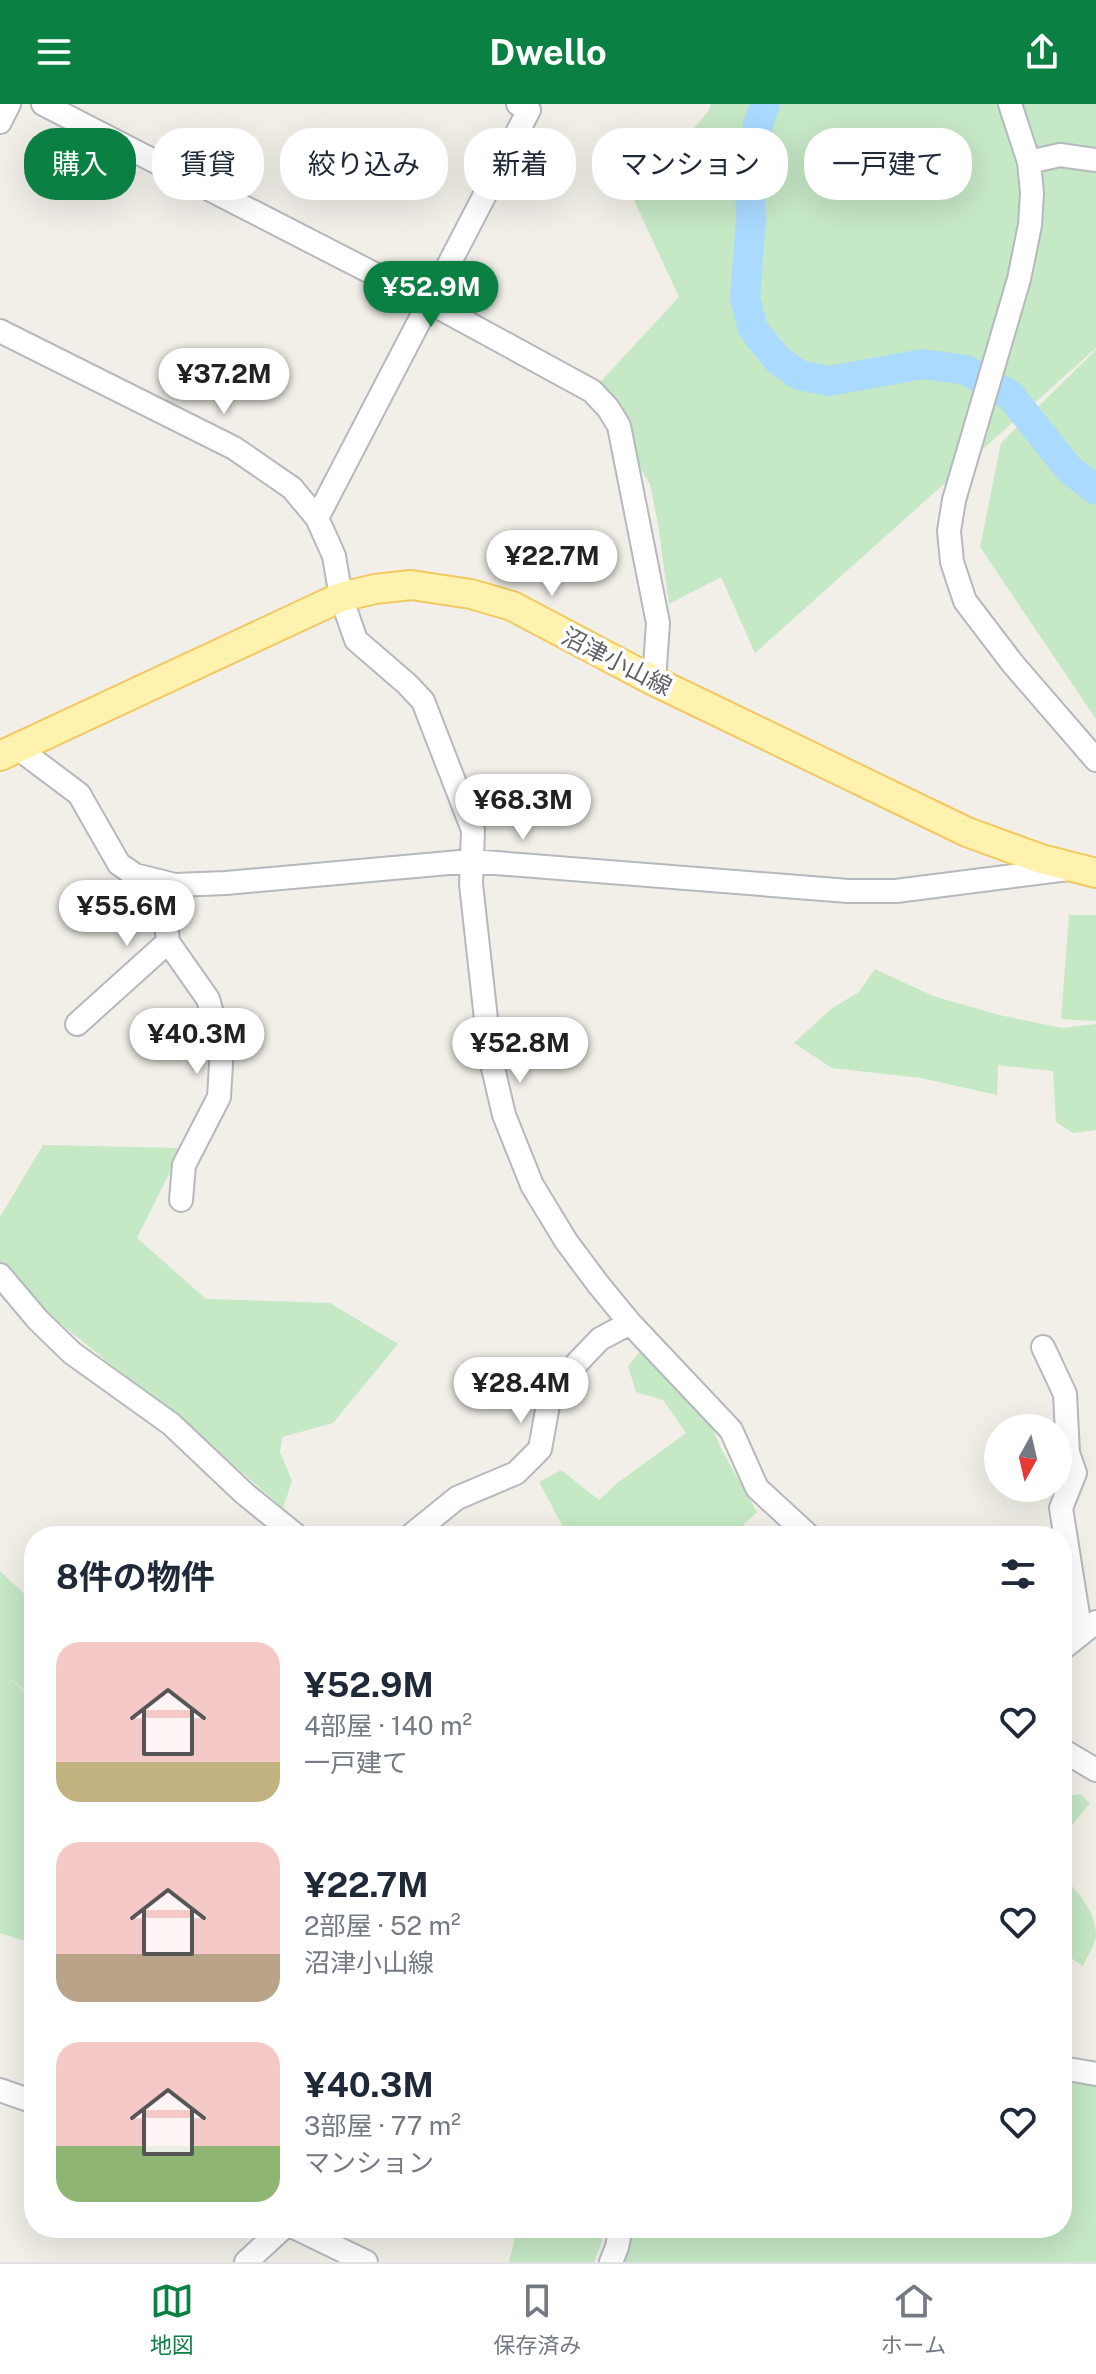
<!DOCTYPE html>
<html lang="ja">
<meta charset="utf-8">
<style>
body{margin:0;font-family:"Public Sans","Noto Sans JP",sans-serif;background:#f6f6f7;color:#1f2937;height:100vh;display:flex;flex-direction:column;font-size:30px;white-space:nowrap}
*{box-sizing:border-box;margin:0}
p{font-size:26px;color:#747a83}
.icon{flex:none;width:44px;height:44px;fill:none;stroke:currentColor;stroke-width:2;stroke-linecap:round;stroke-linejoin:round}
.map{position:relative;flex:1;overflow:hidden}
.details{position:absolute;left:24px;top:1422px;width:1048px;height:712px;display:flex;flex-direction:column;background:#fff;border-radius:32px;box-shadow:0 8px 32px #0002}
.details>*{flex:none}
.guide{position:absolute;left:24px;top:24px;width:1048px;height:72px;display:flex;gap:16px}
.needle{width:52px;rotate:188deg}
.tools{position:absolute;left:984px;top:1310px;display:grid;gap:16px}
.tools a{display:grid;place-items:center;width:88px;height:88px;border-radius:50%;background:#fff;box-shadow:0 8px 32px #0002;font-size:40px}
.price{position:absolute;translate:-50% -68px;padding:0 18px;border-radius:28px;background:#fff;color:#222;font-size:26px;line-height:52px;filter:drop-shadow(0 2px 4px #0008)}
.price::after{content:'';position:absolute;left:50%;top:48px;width:24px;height:18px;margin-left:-12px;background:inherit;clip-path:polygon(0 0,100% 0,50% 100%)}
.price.current{background:#0b8043;color:#fff}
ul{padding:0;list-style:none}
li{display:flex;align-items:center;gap:24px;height:200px;padding:0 32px}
li span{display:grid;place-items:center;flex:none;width:224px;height:160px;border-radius:24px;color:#555}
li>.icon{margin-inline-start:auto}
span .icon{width:96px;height:96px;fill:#fffc;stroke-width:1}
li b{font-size:34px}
h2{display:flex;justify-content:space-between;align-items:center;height:96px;padding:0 32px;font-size:34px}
.pill{padding:0 28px;border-radius:32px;background:#fff;box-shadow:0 8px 32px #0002;font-size:28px;line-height:72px}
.pill.current{background:#0b8043;color:#fff}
header{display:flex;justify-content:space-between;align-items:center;height:104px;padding:0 32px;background:#0b8043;color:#fff;font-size:36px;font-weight:700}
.tab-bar{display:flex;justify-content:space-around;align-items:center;height:112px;border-top:2px solid #e0e1e3;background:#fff;font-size:22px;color:#747a83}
.tab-bar a{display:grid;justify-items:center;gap:4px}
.tab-bar .current{color:#0b8043}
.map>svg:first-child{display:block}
</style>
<header><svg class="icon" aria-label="menu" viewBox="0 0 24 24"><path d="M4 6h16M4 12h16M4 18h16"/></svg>Dwello<svg class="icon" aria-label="share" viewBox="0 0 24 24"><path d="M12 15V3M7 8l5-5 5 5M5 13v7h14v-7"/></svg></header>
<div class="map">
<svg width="1096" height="2158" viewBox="0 0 1096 2158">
<rect width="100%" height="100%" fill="#f1efe8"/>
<!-- green -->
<path fill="#c5e8c5" d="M711,0H1096V244L755,549L721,473L669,500L658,420L650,380L592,287L679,193L633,94L708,8Z
M1096,246V615L980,443L1001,339Z
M1069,811H1096V917L1061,915Z
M875,865L933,892L999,911L1062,924L1096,920V1026L1073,1029L1056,1018L1053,967L998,961L997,991L921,974L832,964L794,939L831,905L859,888Z
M43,1041L182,1044L137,1134L206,1195L330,1199L398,1240L333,1319L282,1333L280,1348L292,1377L283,1404L205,1336L0,1171V1113Z
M644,1243L708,1316L723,1348L757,1408L732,1432H568L539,1378L561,1366L599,1396L616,1380L686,1329L663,1296L636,1288L628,1262Z
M0,1467L34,1499V1594L4,1570L34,1596V1840L0,1829Z
M1080,1690L1090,1699L1062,1734V1693Z
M1062,1772C1078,1788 1096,1807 1096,1832C1094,1842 1087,1852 1083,1862L1062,1848Z
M1062,1974L1096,1979V2158H619L629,2124H1062Z
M503,2124H604L601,2140L594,2158H509L515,2133L503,2127Z"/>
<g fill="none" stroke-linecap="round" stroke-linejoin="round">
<!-- river -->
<path stroke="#aadaff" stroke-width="30" d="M765,0L758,20L750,88L751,116L745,194L753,225L777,255L799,271L829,277L923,260L966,266L1010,291L1069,365L1096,386"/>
<!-- minor casing -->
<g stroke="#b5b8bc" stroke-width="26">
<path id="minor" d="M43,0L429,198L592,287L608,304L619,322L658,519L654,577
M1010,0L1029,58L1032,89L1030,121L1019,175L954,396L949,427L952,458L965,497L1013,560L1096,656
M0,18L9,0
M1029,58L1060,51L1096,56
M0,227L234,344L292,384L317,414L334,452L341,493L356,536L407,580L423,597L473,726L471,780L490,951L504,1011L532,1081L566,1137L598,1180L630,1219L731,1326L757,1384L809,1432
M317,414L529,6L518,0
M19,645L79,690L119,760L135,771L175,781L226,779L471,757L848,787H896L1068,765
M168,838L208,895L222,944L219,993L184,1061L181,1096
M77,920L168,838L164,798L175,781
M0,1171L38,1216L72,1249L171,1320L245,1390L297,1432
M1043,1243L1065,1290L1068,1349L1075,1369L1061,1404L1078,1511L1084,1527
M410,1432L457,1394L516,1369L540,1345L548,1301L577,1259L600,1235L630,1219
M1062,1545L1096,1518
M1062,1646L1096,1666
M1062,1964L1096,1970
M0,1986L34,1998
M296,2124L366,2158
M246,2158L283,2124
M611,2158L617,2143L621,2124"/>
</g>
<!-- major casing -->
<g stroke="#f2c960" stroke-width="32">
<path id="major" d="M0,652L341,493L375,485L411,481L471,490L512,502L654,577L967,728L1041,755L1096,769"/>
</g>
<!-- minor -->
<use href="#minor" stroke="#fff" stroke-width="22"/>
<!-- major -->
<use href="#major" stroke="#fff2af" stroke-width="28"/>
</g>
<g text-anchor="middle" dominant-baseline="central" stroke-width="7" stroke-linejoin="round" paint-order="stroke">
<!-- street labels -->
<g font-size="24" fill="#5f6368" stroke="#fff">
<text transform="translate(617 557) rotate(27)">沼津小山線</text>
</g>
</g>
</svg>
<div class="tools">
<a><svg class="needle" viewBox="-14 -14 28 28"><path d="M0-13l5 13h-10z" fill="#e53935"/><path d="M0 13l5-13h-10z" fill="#747a83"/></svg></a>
</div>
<b class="price current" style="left:431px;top:225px">¥52.9M</b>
<b class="price" style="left:224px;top:312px">¥37.2M</b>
<b class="price" style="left:552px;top:494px">¥22.7M</b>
<b class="price" style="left:523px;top:738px">¥68.3M</b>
<b class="price" style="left:127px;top:844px">¥55.6M</b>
<b class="price" style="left:197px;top:972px">¥40.3M</b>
<b class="price" style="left:520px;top:981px">¥52.8M</b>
<b class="price" style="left:521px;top:1321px">¥28.4M</b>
<div class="guide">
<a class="pill current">購入</a>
<a class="pill">賃貸</a>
<a class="pill">絞り込み</a>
<a class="pill">新着</a>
<a class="pill">マンション</a>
<a class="pill">一戸建て</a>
</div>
<section class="details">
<h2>8件の物件<svg class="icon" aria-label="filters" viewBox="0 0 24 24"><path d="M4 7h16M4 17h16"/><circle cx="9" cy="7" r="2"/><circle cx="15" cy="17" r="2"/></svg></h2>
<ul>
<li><span style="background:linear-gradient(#f6c9c9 75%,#c2b280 0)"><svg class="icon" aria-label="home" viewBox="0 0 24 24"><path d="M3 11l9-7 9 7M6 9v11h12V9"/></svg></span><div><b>¥52.9M</b><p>4部屋 · 140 m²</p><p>一戸建て</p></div><svg class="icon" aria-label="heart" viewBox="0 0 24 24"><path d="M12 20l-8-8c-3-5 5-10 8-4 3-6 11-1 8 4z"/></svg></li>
<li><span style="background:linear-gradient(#f6c9c9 70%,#b9a48a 0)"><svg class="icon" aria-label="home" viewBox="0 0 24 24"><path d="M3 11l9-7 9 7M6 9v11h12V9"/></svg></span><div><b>¥22.7M</b><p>2部屋 · 52 m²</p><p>沼津小山線</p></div><svg class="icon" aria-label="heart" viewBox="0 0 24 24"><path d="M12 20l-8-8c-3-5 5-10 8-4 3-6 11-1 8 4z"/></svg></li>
<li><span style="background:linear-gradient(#f6c9c9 65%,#8fb573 0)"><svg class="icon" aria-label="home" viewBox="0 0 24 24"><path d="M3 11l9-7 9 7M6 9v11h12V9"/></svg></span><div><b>¥40.3M</b><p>3部屋 · 77 m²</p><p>マンション</p></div><svg class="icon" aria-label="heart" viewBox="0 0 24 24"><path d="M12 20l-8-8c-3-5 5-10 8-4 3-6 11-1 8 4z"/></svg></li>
</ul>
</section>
</div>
<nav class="tab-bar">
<a class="current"><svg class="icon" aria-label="map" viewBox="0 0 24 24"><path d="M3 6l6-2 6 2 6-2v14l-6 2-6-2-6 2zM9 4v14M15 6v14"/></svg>地図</a>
<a><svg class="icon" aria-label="saved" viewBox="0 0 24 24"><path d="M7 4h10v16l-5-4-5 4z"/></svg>保存済み</a>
<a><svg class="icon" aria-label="home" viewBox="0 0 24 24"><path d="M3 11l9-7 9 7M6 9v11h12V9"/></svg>ホーム</a>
</nav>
